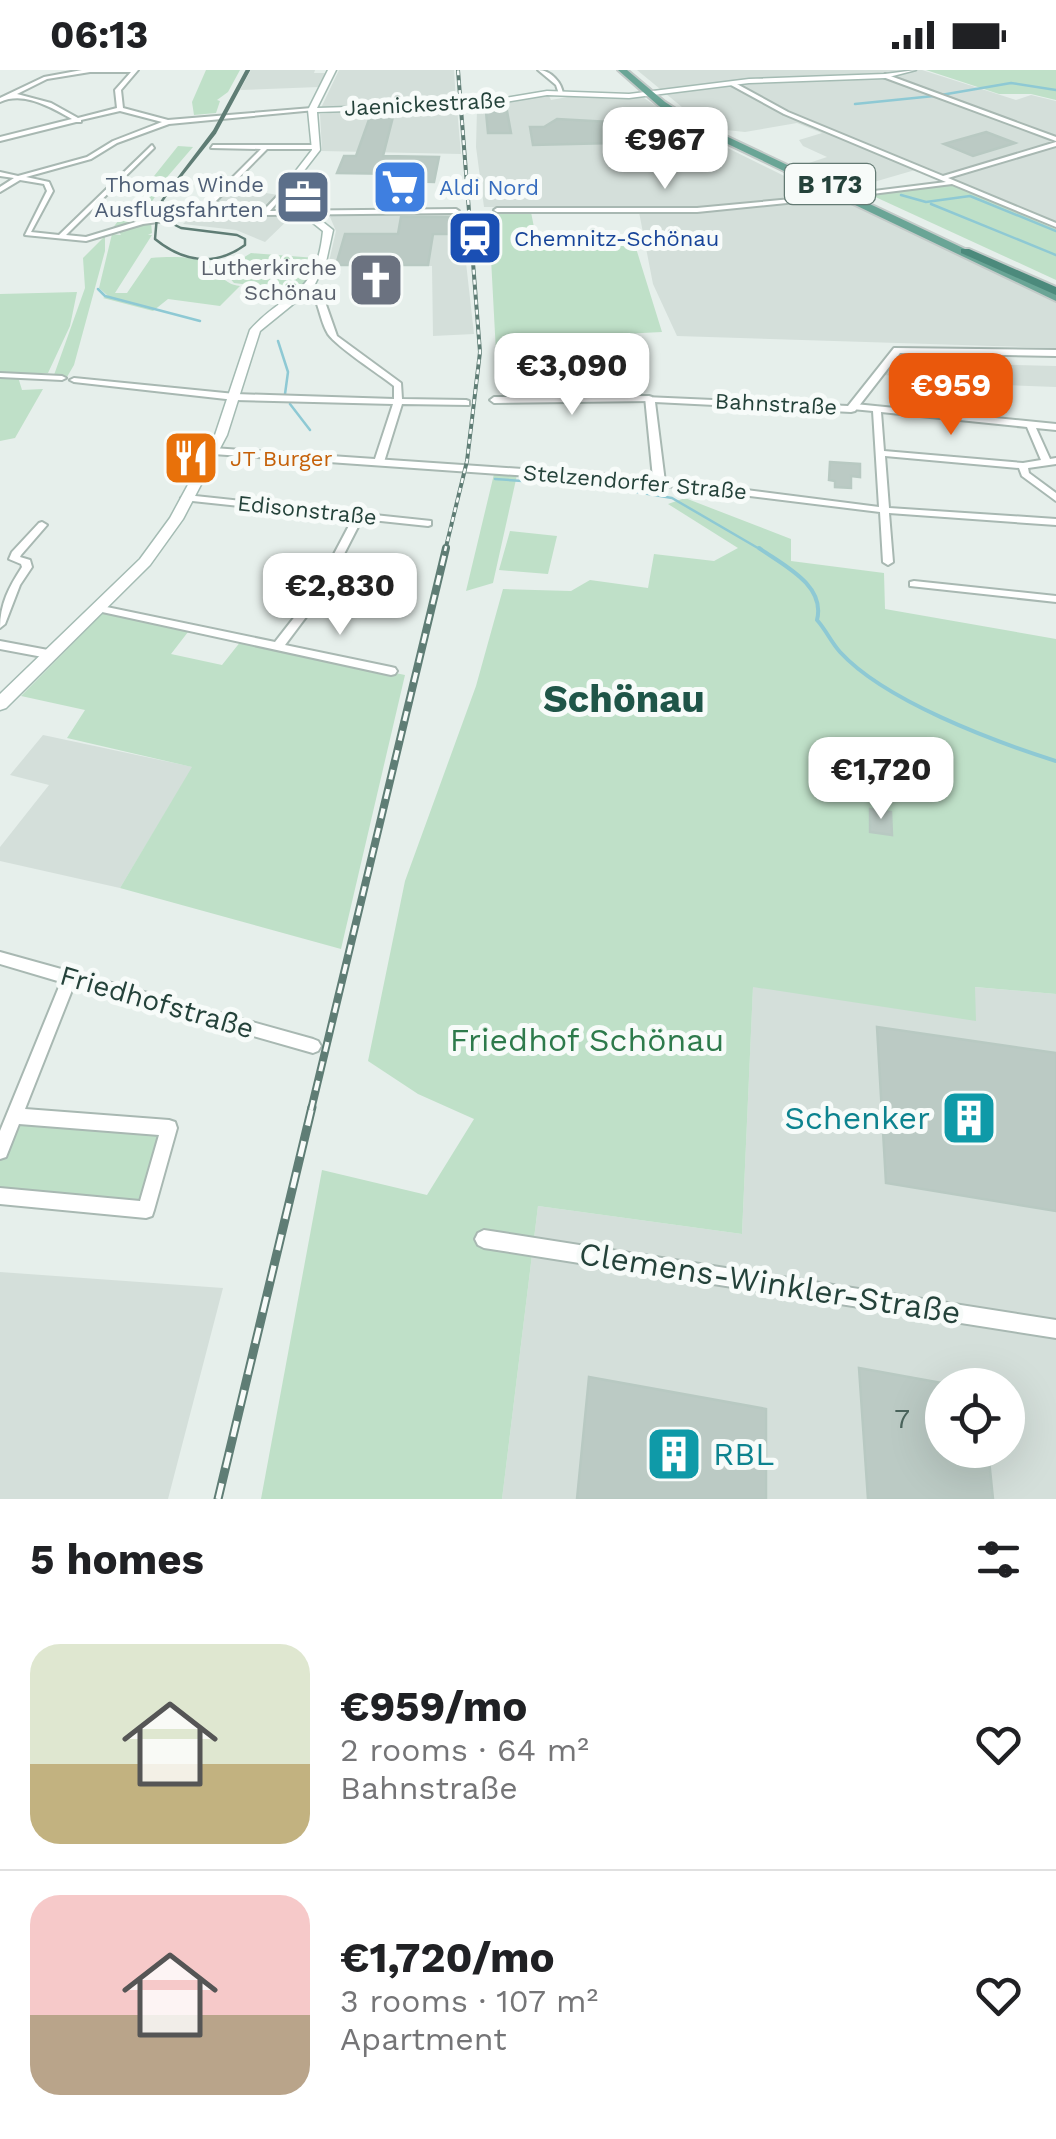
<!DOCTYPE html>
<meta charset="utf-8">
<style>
body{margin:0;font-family:"Work Sans",sans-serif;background:#f6f6f6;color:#202124;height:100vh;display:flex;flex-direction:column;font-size:38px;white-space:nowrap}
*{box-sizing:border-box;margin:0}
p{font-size:32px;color:#757577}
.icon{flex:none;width:55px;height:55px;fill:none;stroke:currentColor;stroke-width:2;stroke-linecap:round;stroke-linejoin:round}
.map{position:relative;height:1429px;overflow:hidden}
.panel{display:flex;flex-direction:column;background:#fff;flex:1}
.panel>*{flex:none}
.tools{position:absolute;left:925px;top:1298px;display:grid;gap:20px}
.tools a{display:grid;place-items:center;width:100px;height:100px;border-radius:50%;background:#fff;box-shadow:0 10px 40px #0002;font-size:50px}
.price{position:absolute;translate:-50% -85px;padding:0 22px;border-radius:20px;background:#fff;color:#222;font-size:32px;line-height:65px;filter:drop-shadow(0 2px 5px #0008)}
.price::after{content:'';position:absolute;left:50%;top:60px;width:30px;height:22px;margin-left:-15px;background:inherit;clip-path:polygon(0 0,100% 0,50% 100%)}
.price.on{background:#ea580c;color:#fff}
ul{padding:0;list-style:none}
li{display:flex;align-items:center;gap:30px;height:250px;padding:0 30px}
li+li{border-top:2px solid #e0e0e0}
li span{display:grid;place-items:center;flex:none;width:280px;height:200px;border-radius:30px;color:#555}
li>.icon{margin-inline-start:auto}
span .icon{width:120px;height:120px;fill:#fffc;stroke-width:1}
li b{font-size:42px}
h2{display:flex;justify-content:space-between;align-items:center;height:120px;padding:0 30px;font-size:42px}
.status{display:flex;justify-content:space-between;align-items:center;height:70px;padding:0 50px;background:#fff;direction:ltr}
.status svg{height:28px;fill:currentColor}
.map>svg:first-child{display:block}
</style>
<div class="status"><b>06:13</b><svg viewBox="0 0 49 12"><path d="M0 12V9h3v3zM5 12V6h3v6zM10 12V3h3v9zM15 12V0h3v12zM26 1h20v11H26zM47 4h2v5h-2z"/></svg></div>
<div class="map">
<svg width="1056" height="1429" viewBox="0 0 1056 1429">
<rect width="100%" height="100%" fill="#e6efeb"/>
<!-- built -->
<path fill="#d4dfda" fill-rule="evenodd" d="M251,0H315L314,3H325L319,17L240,20Z
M339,0H454L456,33L321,38Z
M637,0H922L1016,30L1031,25L1056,31V152L922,98L860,116L848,115L803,95L827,87L803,76L799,70L822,63L797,53L745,62L726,60L682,37Z
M540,26H549L551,30L573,26L644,28L691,60L827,127L699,138L484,137L476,77L477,39Z
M379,38H457L461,84L322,81L320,44Z
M226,119L260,122L278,125L266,139L260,140L210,135Z
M844,129L1056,233V278L677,266L653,214L639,142Z
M335,143L452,144V148H461L474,264L433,266L432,196H328L336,161L330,147Z
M194,144L241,149L245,144L293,145L265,172L236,160L183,154Z
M898,292L1056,296V317L904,311L899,306L882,305Z
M43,665L193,697L120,818L0,791V777L49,715L10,705Z
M753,916L975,950L974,917L1056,924V1429H502L538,1136L742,1164ZM942,1315H1008V1380H942Z
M0,1202L223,1218L168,1429H0Z"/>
<!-- green -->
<path fill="#bfe0c8" d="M206,0H240L228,22L217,30L220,31L216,43L194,45L192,32Z
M926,0H1056V30L1031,24H999Z
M178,76L193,77L168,106L141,149L111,160Z
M951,115L1056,159V210L871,125Z
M502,142H531L538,178L635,175L662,262L603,265H638L649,300L497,301L489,151Z
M151,152L152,163L148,165H152L115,223H127L151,188C167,187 194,185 207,194C221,202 222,214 240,216L220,236L168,229L153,241L103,228L108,226L99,218L112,164L121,165L118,161Z
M105,166V181L74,295L67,307L54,305L85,218L83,188Z
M251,183L316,188L307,215L300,221L234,213L223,200Z
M77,222L70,256L48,303H0V224Z
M0,307H18L22,320L43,319L15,368L0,371Z
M494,404L517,405L493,513L466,521Z
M685,428L791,469V491L884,503L885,539L1056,569V924L975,917L976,951L753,917L742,1164L538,1136L502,1429H261L322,1100L427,1125L474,1049L418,1024L368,991L405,811L476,616L503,519L571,521L590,510L648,518L654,484L714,491L738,478L668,434Z
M510,461L557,466L548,504L499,500Z
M103,543L188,562L171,584L222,595L241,571L405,605L341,879L120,818L192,697L67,668L85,640L21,626Z
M14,1046L169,1058L146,1140L0,1126V1081Z"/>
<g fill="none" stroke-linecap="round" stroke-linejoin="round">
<!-- stream-far1 -->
<path stroke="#8ec9d4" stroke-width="2.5" d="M941,25L1011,13L1056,20
M855,34L934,26
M901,125L926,132L970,126L1056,161
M931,134L1056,185
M98,219L105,226L200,251
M278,271L288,302L285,324
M290,334L310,360
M495,409L607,417L672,428L763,481"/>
<!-- stream -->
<path stroke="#8ec9d4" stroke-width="4" d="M759,478C783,495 826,515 817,550C826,560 831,572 840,582C885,631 993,671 1056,691"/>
</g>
<!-- building -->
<path fill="#bbcac4" stroke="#b8c9c2" stroke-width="2.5" d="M507,41L511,63H488L486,42Z
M394,43L383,86L439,87L434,112L401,111L403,104L337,103L344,86H356L371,44Z
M557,49L646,54L654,72L533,75L530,57H544Z
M986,62L1015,73L973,86L944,74Z
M401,147H452L450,164H433L428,195H389L386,214H364L368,195H336L345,164H398Z
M830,392L860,394V407L851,406V418L835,417V411L829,410Z
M870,739L891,742L892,765L870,762Z
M877,957L1056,983V1141L886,1113Z
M859,1298L942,1313V1380H988L993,1429H868Z
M589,1307L766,1339V1429H577Z"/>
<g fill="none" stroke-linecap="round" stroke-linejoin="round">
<!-- minor-tunnel-far1 -->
<path stroke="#bfccc8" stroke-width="6" stroke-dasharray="6 2.5" stroke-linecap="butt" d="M841,126L866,124"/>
<!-- minor-tunnel -->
<path stroke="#bfccc8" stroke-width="8" stroke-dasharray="8 4" stroke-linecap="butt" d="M834,127L866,124"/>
<!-- minor casing -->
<g stroke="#a8b8b2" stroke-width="4">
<path id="minor" d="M82,0H138L121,20L123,38L168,50L312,38L315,40L169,54L117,73L91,89L26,107L49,112L53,121L31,162L59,165L152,75L154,78L66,165L86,167L142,150L170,147L205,135L261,79L211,78L213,75H316L319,77L316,79H267L212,135L263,141L285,118L288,120L270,141L456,139L459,141L456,143L265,145L208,138L173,150L143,154L86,171L25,165L47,121L44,114L20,110L0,122V117L14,108L0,106V102L18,106L87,87L113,71L162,52L120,41L81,50V52H76L0,71V67L72,49C50,37 24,21 0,32V28L44,7ZM90,2H131L115,20L117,38L78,48L51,33L17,24L47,9Z
M538,0C551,0 562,13 563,24H559L556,15Z
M885,4L1056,67V71L883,7Z
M731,13H735L788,42L943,106L1056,72V76L948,108L1056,153V157L952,114L864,125L866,122L946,112L784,44L731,15Z
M834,125L836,128L697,142H497L494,140L497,138H697Z
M309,216H315L324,229L337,266L401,313L402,329L466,330L469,331V335L402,334L384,392L379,395L374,392L393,334L235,330L74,312L70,310L74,308L235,324L394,329V316C379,304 337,277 328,264C319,249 320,232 308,218Z
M0,303L62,306L66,308L62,310L0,307Z
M649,326L652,327V331L494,333L490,330L494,327Z
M855,334L1056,354V360L1036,358L1050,389L1056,388V394L1028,398L1029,403L1056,423V431L1022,406L1019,398L885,386L889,438L1056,449V455L889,443L893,492L888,495L883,492L880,442L659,415L654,412L659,409L879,437L873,341L852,339V335ZM881,342L1027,357L1041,390L1023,393L884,381Z
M186,425L431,451V455L428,456L362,449L324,523L285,575L391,597L395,598L397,601L395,604L391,605L93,540V536L97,535L275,572L314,522L353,448L183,430L181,428Z
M42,452L47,455L21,485L20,487L30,490L32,497L20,515L5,554L0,558C0,534 9,517 22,497L21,494L9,489L12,482L39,453Z
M914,511L1056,526V532L910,516V512Z
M0,571L48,580L54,584L48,588L0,579Z
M0,882L313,969L318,971L321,976L318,981L313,983L74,915L25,1039L169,1050L175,1052L177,1058L154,1140L152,1146L146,1148L0,1134V1118L140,1131L159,1065L19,1054L6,1087L0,1089V1061L61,912L0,894Z
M484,1160L1056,1250V1268L484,1178L478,1175L475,1169L478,1163Z"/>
</g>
<!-- tertiary casing -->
<g stroke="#a8b8b2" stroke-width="4">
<path id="tertiary" d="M894,278L1056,280V286L900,283L855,341L851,342L655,332L665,412L659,415L213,384L208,381L213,378L653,408L645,327L848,336Z"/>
</g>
<!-- secondary casing -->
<g stroke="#a4bbb3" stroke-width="3">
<path id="secondary" d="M328,0H336L317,38L475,33L547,21L629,24L749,9L885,4L916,0L885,8L749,13L629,28L547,25L475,37L317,42L320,80L289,120L294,129L333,160L326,192L313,218L260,261L227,365L183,449L150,495L6,638L0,640V624L140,489L170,448L215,365L250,260C286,219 316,229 323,161L287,132L281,120L312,80L308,40Z"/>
</g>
<!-- primary casing -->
<g stroke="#c2cac8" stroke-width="4">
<path id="primary" d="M618,0H627L665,32L694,51L1056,222V231L688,55L659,36Z"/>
</g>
<!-- trunk casing -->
<g stroke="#c2cac8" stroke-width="4">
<path id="trunk" d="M961,179H969L1056,217V225L961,183Z"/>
</g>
<!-- minor -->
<use href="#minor" fill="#fff" fill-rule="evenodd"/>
<!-- tertiary -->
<use href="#tertiary" fill="#fff" fill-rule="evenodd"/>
<!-- secondary -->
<use href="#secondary" fill="#fff" fill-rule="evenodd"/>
<!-- primary -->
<use href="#primary" fill="#6aa596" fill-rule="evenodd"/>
<!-- trunk -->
<use href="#trunk" fill="#4c8a7c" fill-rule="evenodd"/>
<!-- tram -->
<path stroke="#5f7d75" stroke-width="2.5" d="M168,122L214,61L247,0
M168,122L215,63L249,0
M162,131L168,122
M162,131L168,122
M157,146L181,158L237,165L245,169V175C215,197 183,192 155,169Z
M157,146L162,131
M157,146L162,131"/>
<!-- rail-far2 casing -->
<g stroke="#5f7d75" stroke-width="4">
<path id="rail-far2" d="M445,481L467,391L480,282L458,0"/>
</g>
<!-- rail-far1 casing -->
<g stroke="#5f7d75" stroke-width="8">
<path id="rail-far1" d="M311,1040L446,478"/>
</g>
<!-- rail casing -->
<g stroke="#5f7d75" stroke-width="9">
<path id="rail" d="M218,1429L312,1037"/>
</g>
<!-- rail-far2 -->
<use href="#rail-far2" stroke="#f7fbf9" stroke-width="2.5" stroke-dasharray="5" stroke-linecap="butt"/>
<!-- rail-far1 -->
<use href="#rail-far1" stroke="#f7fbf9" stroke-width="4" stroke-dasharray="10" stroke-linecap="butt"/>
<!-- rail -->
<use href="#rail" stroke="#f7fbf9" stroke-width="5" stroke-dasharray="16" stroke-linecap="butt"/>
</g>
<!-- icons -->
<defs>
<g id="supermarket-square" transform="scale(2.875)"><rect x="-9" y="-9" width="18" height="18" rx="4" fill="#3f7fe0" stroke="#f7fbf9"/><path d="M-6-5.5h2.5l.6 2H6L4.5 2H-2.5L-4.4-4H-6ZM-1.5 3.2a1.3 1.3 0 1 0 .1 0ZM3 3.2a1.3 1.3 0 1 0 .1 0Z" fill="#fff"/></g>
<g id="office-square" transform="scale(2.875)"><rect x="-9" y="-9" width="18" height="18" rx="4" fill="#5c6f8a" stroke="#f7fbf9"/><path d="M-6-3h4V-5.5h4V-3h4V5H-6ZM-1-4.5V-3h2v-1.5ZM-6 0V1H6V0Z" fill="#fff"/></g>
<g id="station-square" transform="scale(2.875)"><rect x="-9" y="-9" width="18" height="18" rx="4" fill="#1a4fb4" stroke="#f7fbf9"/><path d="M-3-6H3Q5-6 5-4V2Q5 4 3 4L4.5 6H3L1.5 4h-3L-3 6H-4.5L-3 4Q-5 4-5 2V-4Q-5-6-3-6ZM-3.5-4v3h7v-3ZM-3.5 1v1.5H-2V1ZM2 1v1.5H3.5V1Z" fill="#fff"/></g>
<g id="church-square" transform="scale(2.875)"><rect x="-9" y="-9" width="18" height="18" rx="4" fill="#6b7280" stroke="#f7fbf9"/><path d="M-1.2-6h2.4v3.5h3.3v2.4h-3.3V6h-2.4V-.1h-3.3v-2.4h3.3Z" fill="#fff"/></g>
<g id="restaurant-square" transform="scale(2.875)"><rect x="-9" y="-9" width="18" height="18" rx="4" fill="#e8710a" stroke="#f7fbf9"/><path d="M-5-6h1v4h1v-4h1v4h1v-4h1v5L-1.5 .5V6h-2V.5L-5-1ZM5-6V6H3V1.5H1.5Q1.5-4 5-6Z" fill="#fff"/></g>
<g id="building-square" transform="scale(2.875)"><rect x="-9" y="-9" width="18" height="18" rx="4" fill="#0f9aa8" stroke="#f7fbf9"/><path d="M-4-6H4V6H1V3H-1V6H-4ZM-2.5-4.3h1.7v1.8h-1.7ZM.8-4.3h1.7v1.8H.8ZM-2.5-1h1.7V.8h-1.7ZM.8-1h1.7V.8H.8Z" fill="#fff"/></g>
</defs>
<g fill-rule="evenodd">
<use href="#supermarket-square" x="400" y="117"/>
<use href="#office-square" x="303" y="127"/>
<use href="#station-square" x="475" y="168"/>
<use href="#church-square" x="376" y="210"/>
<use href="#restaurant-square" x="191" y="388"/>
<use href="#building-square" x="969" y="1048"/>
<use href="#building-square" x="674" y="1384"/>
</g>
<g text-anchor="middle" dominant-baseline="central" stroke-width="10" stroke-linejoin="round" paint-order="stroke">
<!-- far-street labels -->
<g font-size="22" fill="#24423a" stroke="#f7fbf9">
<text transform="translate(425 34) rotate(-3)">Jaenickestraße</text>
<text transform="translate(776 334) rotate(3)">Bahnstraße</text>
<text transform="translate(635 412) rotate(5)">Stelzendorfer Straße</text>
<text transform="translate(307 440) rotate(6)">Edisonstraße</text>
</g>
<!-- far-service labels -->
<g font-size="22" fill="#4e5e75" stroke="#f7fbf9" text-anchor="end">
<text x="264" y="114">Thomas Winde<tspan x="264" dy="25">Ausflugsfahrten</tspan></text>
</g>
<!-- far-shop labels -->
<g font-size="22" fill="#366cbe" stroke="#f7fbf9" text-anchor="start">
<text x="439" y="117">Aldi Nord</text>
</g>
<!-- far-transit labels -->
<g font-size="22" fill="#164399" stroke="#f7fbf9" text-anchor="start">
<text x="514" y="168">Chemnitz-Schönau</text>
</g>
<!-- far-worship labels -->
<g font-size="22" fill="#5b616d" stroke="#f7fbf9" text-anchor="end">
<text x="337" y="197">Lutherkirche<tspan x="337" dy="25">Schönau</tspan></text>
</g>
<!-- far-food labels -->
<g font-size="22" fill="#c56008" stroke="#f7fbf9" text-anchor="start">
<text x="230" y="388">JT Burger</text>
</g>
<!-- shield labels -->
<rect fill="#f7fbf9" stroke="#637a73" stroke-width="2.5" x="785" y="94" width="90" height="40" rx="8"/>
<g font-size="25" font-weight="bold" fill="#24423a">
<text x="830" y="114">B 173</text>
</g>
<!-- street labels -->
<g font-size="28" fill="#24423a" stroke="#f7fbf9">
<text transform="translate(157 932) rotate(16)">Friedhofstraße</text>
</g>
<!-- near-number labels -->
<g font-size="28" fill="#4a645c">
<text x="902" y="1348">7</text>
</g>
<!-- near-park labels -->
<g font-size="32" fill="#2d7a4b" stroke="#f7fbf9">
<text x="587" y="970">Friedhof Schönau</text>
</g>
<!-- near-culture labels -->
<g font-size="32" fill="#0d838f" stroke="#f7fbf9" text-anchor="end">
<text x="930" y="1048">Schenker</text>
<text x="713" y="1384" text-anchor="start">RBL</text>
</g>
<!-- near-street labels -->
<g font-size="32" fill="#24423a" stroke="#f7fbf9">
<text transform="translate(770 1213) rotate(9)">Clemens-Winkler-Straße</text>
</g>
<!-- district labels -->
<g font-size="38" font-weight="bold" fill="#1f5548" stroke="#f7fbf9">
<text x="624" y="629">Schönau</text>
</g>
</g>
</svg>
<div class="tools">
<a><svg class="icon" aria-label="locate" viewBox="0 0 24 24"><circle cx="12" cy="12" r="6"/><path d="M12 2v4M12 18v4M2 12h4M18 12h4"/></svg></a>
</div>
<b class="price" style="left:665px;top:122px">€967</b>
<b class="price" style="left:572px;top:348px">€3,090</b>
<b class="price on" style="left:951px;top:368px">€959</b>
<b class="price" style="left:340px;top:568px">€2,830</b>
<b class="price" style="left:881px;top:752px">€1,720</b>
</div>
<section class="panel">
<h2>5 homes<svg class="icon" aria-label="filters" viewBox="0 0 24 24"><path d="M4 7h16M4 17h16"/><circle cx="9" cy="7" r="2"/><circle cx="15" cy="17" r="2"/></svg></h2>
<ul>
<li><span style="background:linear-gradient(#dfe7d0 60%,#c2b280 0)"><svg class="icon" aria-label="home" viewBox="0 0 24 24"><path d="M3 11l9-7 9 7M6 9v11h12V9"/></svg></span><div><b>€959/mo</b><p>2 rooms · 64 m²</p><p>Bahnstraße</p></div><svg class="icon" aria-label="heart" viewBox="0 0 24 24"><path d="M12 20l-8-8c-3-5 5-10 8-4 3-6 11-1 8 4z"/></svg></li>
<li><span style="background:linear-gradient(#f6c9c9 60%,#b9a48a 0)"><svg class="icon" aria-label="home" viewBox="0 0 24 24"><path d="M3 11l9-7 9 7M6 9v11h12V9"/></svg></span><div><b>€1,720/mo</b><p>3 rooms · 107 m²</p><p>Apartment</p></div><svg class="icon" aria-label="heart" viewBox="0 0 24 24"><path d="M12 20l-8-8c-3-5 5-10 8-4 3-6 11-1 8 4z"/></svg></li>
</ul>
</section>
